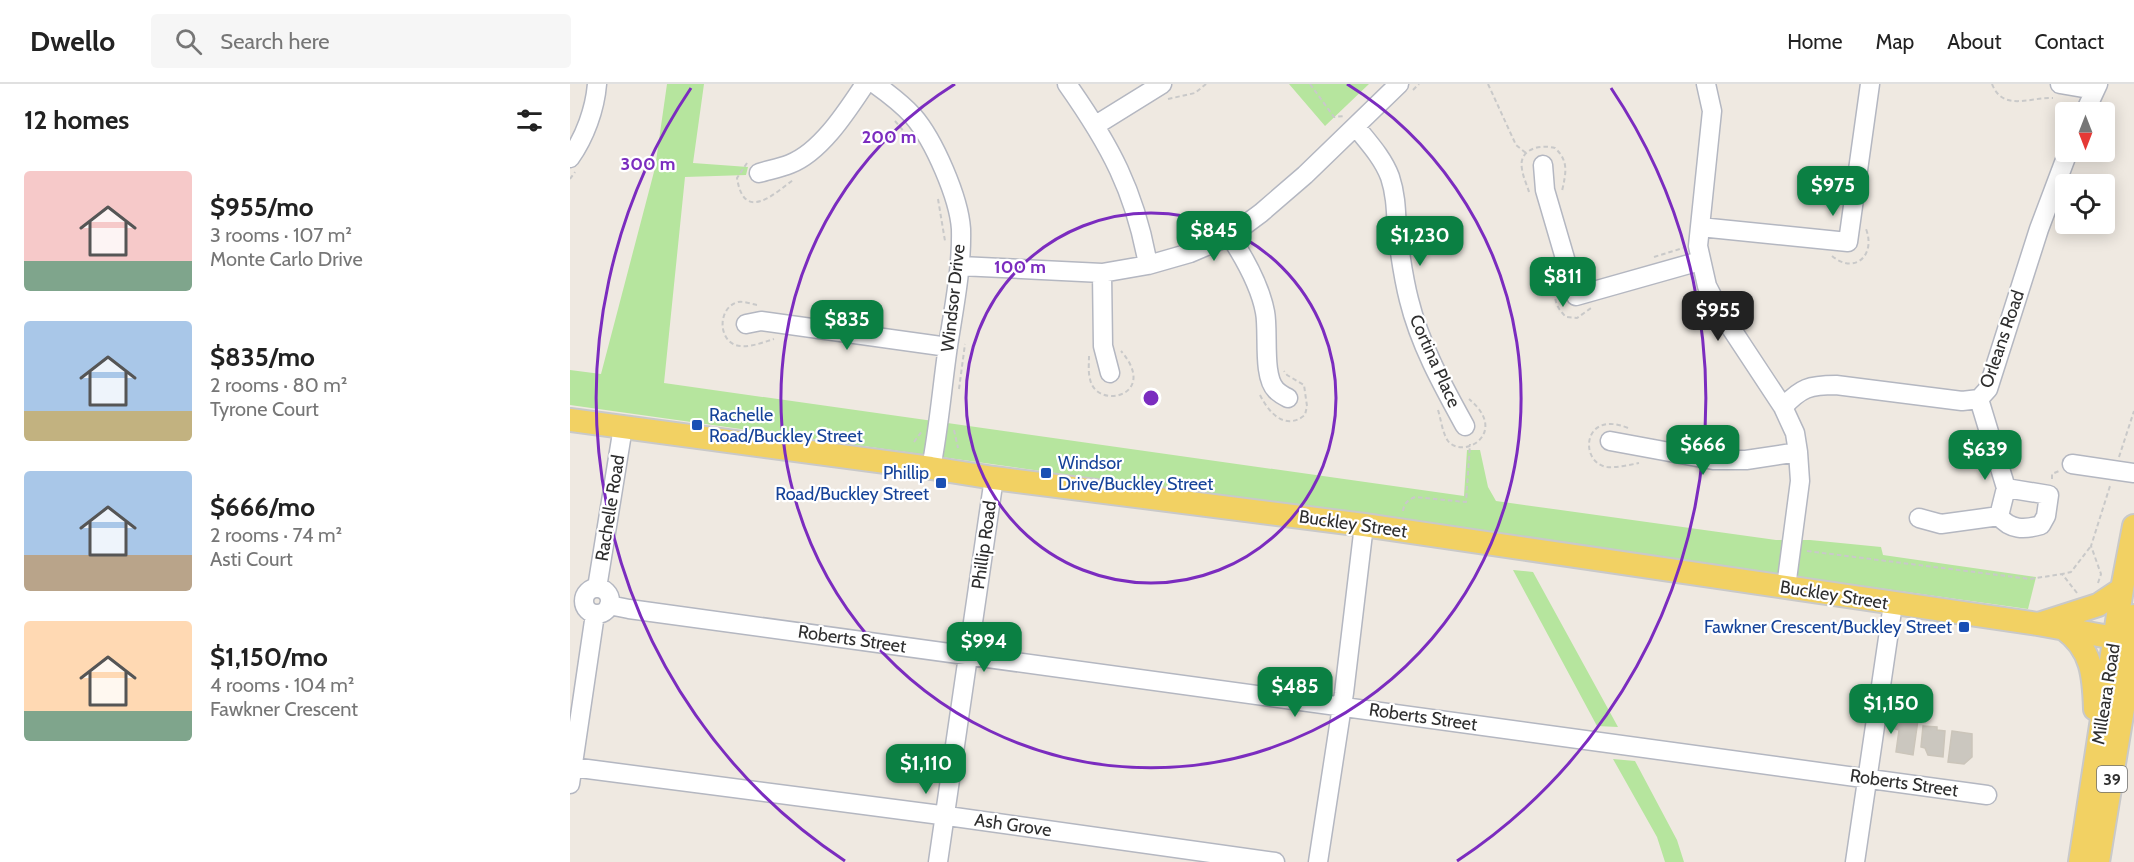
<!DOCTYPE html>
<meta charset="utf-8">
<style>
body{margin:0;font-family:Cabin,sans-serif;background:#f6f6f6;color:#222;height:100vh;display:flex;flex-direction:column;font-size:22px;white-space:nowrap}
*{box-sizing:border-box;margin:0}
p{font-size:20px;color:#767676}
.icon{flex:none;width:33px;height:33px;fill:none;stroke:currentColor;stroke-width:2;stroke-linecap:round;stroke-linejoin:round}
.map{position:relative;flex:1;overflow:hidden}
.sheet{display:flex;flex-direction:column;background:#fff;width:570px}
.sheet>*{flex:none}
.needle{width:39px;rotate:180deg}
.fabs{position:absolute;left:1485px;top:18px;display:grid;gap:12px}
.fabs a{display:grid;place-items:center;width:60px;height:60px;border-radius:6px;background:#fff;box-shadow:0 3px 15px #0003;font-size:30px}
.price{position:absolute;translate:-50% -51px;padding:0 14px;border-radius:12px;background:#0b8043;color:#fff;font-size:20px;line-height:39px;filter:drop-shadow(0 2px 3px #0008)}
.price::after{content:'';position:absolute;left:50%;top:36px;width:18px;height:14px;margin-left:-9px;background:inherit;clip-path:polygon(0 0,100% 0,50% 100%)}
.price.selected{background:#222;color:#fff}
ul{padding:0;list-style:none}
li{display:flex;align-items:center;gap:18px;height:150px;padding:0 24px}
li span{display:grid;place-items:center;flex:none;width:168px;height:120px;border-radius:6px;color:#555}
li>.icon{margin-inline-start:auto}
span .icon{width:72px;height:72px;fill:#fffc;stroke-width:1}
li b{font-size:26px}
h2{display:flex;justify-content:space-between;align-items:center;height:72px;padding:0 24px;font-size:26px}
header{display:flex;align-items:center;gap:36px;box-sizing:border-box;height:84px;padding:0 30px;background:#fff;border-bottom:2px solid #e0e0e0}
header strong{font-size:28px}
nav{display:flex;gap:33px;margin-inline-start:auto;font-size:21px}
.search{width:420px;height:54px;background:#f6f6f6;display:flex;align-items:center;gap:15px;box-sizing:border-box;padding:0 21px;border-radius:6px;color:#767676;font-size:22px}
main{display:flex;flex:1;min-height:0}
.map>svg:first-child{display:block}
</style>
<header>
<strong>Dwello</strong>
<div class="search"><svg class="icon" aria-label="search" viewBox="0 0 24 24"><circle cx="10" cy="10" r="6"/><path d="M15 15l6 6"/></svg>Search here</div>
<nav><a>Home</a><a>Map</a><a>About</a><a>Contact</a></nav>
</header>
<main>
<section class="sheet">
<h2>12 homes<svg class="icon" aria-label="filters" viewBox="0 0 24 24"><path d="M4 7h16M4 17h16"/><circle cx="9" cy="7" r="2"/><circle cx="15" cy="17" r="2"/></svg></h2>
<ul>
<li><span style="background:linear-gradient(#f6c9c9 75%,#7fa58c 0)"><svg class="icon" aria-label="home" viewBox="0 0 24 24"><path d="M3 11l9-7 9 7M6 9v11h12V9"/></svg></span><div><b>$955/mo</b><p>3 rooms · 107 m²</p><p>Monte Carlo Drive</p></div></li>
<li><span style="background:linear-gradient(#a9c7e8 75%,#c2b280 0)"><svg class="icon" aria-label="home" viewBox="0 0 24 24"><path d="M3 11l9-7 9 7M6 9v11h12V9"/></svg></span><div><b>$835/mo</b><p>2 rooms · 80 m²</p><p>Tyrone Court</p></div></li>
<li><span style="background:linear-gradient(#a9c7e8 70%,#b9a48a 0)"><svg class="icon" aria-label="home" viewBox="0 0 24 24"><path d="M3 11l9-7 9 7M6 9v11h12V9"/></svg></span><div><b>$666/mo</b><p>2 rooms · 74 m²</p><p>Asti Court</p></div></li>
<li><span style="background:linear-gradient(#ffd9b3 75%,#7fa58c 0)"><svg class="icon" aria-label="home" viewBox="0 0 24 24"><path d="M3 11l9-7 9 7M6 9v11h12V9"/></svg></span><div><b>$1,150/mo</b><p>4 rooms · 104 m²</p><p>Fawkner Crescent</p></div></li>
</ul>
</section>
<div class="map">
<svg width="1564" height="778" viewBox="0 0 1564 778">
<rect width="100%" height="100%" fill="#efe9e1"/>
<!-- green -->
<path fill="#b6e59e" d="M97,0H134L123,79L178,83L176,91L115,93L94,299L894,412L897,366H910L918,403L926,417L1206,456H1240L1311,463L1313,471L1466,493L1458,525L0,321V286L31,290L85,84Z
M719,0H799L755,42Z
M943,486L963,488L1048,643L1027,642Z
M1043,675L1065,677L1107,756L1114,778H1095L1087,753Z"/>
<!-- building -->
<path fill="#cbc7bf" stroke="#cbc5ba" stroke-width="1.5" d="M1327,633L1348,636L1343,671L1326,668L1329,646L1325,645Z
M1353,642L1367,643V646L1375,647L1373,673L1358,671L1355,664L1351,663Z
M1382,647L1402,650V673L1394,680L1378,678Z"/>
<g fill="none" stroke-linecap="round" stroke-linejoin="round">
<!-- minor casing -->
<g stroke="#b4b7c1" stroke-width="21">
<path id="minor" d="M305,0C319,10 332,20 343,32C364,56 389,114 391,145C392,184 384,223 378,262C372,303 369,344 361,384
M497,0C540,61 565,107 578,181
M1136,0L1142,27L1128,162L1137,202L1151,229L1213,323L1225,349L1228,368L1230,397L1216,503
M1490,0L1525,6
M1515,28L1528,0
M526,41L592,0
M786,43C798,58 813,74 820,93C826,111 826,128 827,147C830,170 833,193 839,216C850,261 873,302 895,342
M0,74C15,53 25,25 27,0
M973,81L975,106L1006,212L1130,177
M189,89C199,86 210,84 220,80C251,68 277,27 295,0
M1130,143L1278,158L1300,0
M660,152C675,175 690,201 695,228C699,248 692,292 706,306C709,309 714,312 718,314
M390,182L532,189L578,181L620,169L660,152L691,129L735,91L829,0
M532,189L533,262L540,289
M176,240L191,237L378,263
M1213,323C1231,304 1239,301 1266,301L1392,317L1409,315L1418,305L1469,145L1498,68
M1040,357L1143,376H1176L1228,368
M1502,380L1564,389
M1429,432C1440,446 1454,446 1471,441L1476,432L1479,411L1436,404
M1349,434L1371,440L1429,432L1436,404L1409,315
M27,504L53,343
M14 517a13 13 0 1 1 26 0a13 13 0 1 1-26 0Z
M39,521L59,525L1417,711
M2,683L363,730L705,778
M0,700L25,530
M368,778L424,394
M748,778L774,609L794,441
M1285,778L1323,520"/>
</g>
<!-- major casing -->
<g stroke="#c9c9c9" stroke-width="26">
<path id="major" d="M0,336L361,384L424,394L794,441L1468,540L1561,557
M1472,539L1528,521L1552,505
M1494,545C1522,565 1524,592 1525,625
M1510,778L1552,505L1564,442
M1528,778L1555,612L1564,532"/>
</g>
<!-- path -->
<path stroke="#c9c9c9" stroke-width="2" stroke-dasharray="4.5 3" stroke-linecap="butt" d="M740,0L764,33L774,32
M918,0L946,61L956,69
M1422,0C1433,28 1460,13 1483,14
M843,6L849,0
M598,15L625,9L636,0
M1533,28L1537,19
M325,37L335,49
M1512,76L1516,68
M177,79L167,94C174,139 204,110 223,96
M0,95L5,88
M959,108C957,101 953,93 952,85C948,65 970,60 985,64C999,77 996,89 992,107
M368,115L375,157
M1262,172C1285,191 1306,171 1296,145
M1084,173L1113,164
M987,200C983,214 985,222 996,233L1007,234L1021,224
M187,221C181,220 174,217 168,218C146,224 148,261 171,262C182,263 194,258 204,255
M519,272C519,279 518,288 520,295C526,327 590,312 551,267
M389,305L395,260
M690,311C699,329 715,347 735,331L737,322L734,301L717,291L714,287
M868,326C871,335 872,348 878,357C893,376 940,349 899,315
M1058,344C1012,325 1009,379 1037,383C1047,384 1059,381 1069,379
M384,346L388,364
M344,358L352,347
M1549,373L1564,327
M1482,395V390L1489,387
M833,427C834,419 838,416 845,413L896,418L900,360
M1237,467L1460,495L1492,490
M1528,499L1531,490L1521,462L1540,402
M1507,509L1492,490L1501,488L1521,462"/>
<!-- minor -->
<use href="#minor" stroke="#fff" stroke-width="18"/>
<!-- major -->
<use href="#major" stroke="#f2d163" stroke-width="22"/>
</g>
<!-- distance rings -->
<g fill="none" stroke="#7b2cbf" stroke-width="3">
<circle cx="581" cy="314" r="185"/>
<path d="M777 0A370 370 0 1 1 385 0"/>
<path d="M275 777A555 555 0 0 1 121 4M1041 4A555 555 0 0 1 887 777"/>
</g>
<!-- markers -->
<g fill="#1a4fb4" stroke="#fff" stroke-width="2">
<rect x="121" y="335" width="12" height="12" rx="3"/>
<rect x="470" y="383" width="12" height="12" rx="3"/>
<rect x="365" y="393" width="12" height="12" rx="3"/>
<rect x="1388" y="537" width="12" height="12" rx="3"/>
</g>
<g text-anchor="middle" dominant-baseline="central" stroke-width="4.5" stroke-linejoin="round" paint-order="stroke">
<!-- shield labels -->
<rect fill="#fff" stroke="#6d6d6d" stroke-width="1.5" x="1527" y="682" width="30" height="26" rx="4.5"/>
<g font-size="16" font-weight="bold" fill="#2e2e2e">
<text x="1542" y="695">39</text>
</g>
<!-- street labels -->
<g font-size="18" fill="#2e2e2e" stroke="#fff">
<text transform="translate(383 214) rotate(-84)">Windsor Drive</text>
<text transform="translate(1432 255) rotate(-71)">Orleans Road</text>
<text transform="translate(865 277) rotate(66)">Cortina Place</text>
<text transform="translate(40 424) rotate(-81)">Rachelle Road</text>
<text transform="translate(783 440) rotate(8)">Buckley Street</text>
<text transform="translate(414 461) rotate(-82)">Phillip Road</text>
<text transform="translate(1264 511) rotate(9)">Buckley Street</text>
<text transform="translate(282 555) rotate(8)">Roberts Street</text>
<text transform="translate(1536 610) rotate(-81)">Milleara Road</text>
<text transform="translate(853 633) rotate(8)">Roberts Street</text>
<text transform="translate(1334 699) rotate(8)">Roberts Street</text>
<text transform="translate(443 741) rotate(8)">Ash Grove</text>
</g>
<!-- transit labels -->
<g font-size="18" fill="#164399" stroke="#fff" text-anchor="start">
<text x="139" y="331">Rachelle<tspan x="139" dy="21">Road/Buckley Street</tspan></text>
<text x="488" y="379">Windsor<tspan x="488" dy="21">Drive/Buckley Street</tspan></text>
<text x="359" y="389" text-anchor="end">Phillip<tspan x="359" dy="21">Road/Buckley Street</tspan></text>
<text x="1382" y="543" text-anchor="end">Fawkner Crescent/Buckley Street</text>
</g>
</g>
<circle cx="581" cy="314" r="9" fill="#7b2cbf" stroke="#fff" stroke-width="3"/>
<g font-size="18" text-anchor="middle" font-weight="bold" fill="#7b2cbf" stroke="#fff" stroke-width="4.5" stroke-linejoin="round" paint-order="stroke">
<text x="319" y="59">200 m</text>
<text x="78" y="86">300 m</text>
<text x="450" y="189">100 m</text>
</g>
</svg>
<div class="fabs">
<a><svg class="needle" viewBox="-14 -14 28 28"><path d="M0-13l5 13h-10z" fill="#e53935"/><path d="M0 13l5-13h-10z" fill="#767676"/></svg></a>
<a><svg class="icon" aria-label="locate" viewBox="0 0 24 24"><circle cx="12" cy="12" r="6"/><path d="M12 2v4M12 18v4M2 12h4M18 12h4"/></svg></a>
</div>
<b class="price" style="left:1263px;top:133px">$975</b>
<b class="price" style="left:644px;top:178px">$845</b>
<b class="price" style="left:850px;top:183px">$1,230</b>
<b class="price" style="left:993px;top:224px">$811</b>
<b class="price selected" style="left:1148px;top:258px">$955</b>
<b class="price" style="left:277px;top:267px">$835</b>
<b class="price" style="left:1133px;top:392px">$666</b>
<b class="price" style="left:1415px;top:397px">$639</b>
<b class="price" style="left:414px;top:589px">$994</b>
<b class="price" style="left:725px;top:634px">$485</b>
<b class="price" style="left:1321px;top:651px">$1,150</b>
<b class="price" style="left:356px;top:711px">$1,110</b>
</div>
</main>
